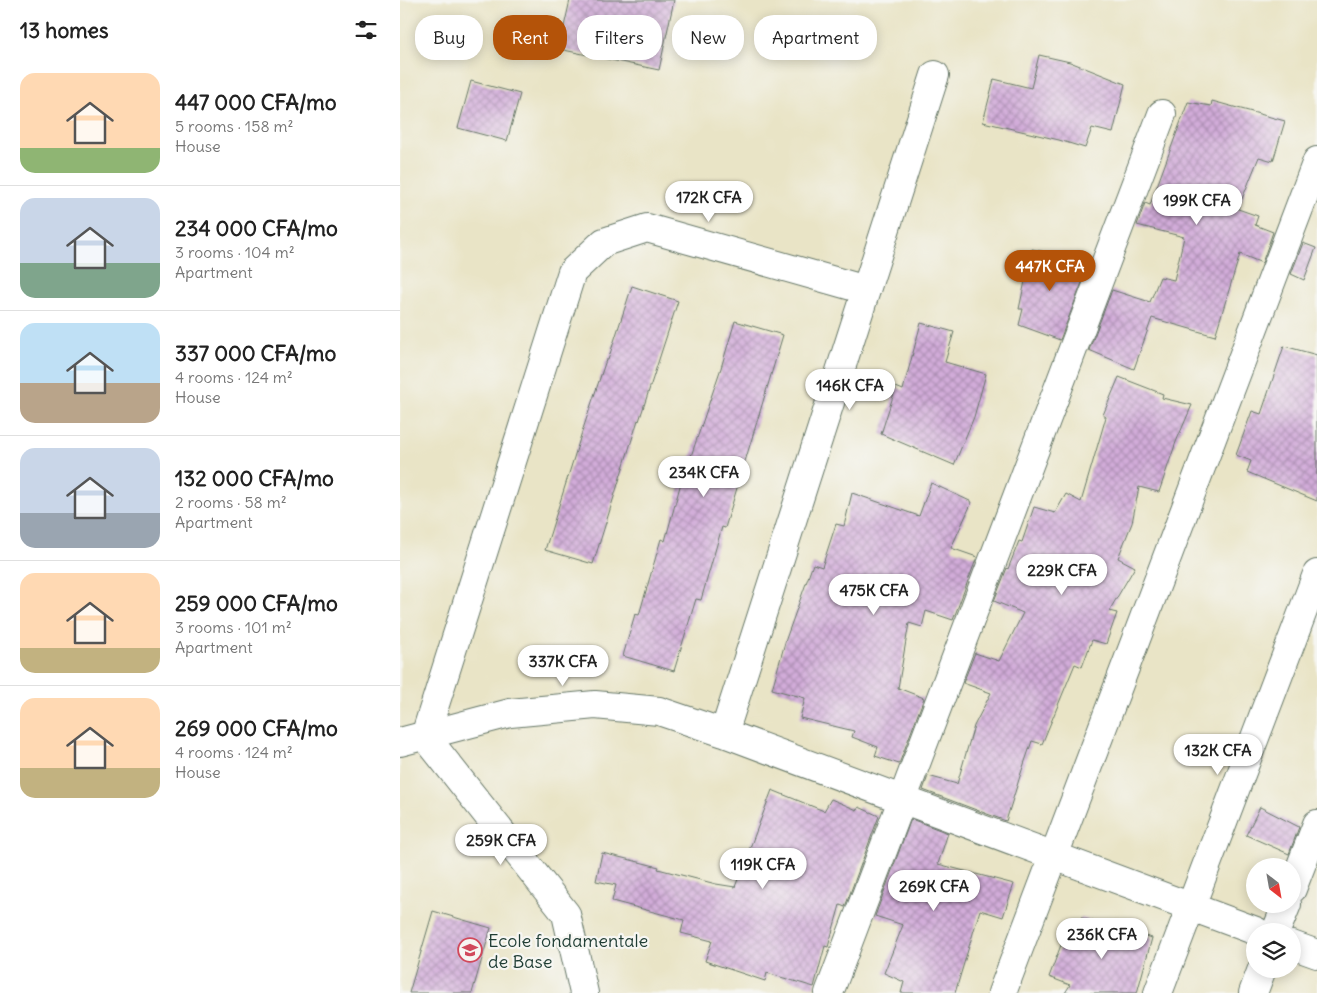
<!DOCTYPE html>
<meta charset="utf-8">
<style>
body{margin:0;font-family:Delius,sans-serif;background:#f6f6f6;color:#222;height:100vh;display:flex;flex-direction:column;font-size:19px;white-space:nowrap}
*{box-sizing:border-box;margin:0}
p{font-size:16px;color:#767676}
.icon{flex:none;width:28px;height:28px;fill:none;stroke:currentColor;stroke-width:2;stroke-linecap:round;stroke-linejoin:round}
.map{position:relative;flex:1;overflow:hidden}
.sheet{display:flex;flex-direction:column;background:#fff;width:400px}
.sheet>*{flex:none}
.hud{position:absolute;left:15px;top:15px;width:475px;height:45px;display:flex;gap:10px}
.needle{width:32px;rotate:149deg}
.buttons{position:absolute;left:846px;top:858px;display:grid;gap:10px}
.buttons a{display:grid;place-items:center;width:55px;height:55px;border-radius:50%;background:#fff;box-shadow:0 2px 12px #0003;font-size:25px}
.price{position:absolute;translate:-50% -42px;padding:0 11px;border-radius:18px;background:#fff;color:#222;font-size:16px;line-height:32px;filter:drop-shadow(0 1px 2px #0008)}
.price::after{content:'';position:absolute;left:50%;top:30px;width:15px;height:11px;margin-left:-8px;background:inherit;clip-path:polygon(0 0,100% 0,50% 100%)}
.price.selected{background:#b45309;color:#fff}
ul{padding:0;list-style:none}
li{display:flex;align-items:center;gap:15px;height:125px;padding:0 20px}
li+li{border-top:1px solid #e0e0e0}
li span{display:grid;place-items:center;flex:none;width:140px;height:100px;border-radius:15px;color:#555}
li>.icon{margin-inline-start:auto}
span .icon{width:60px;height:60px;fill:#fffc;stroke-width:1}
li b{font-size:21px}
h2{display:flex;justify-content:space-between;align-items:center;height:60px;padding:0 20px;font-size:21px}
.tag{padding:0 18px;border-radius:20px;background:#fff;box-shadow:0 2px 12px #0003;font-size:18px;line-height:45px}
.tag.selected{background:#b45309;color:#fff}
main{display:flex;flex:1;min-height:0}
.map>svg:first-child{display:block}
</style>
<main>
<section class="sheet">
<h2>13 homes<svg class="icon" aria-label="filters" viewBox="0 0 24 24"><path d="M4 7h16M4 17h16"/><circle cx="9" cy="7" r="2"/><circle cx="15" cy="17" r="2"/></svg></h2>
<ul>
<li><span style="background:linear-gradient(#ffd9b3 75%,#8fb573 0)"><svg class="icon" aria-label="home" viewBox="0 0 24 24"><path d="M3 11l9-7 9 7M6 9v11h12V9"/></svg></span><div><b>447 000 CFA/mo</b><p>5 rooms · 158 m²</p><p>House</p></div></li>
<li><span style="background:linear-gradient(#c9d6e8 65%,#7fa58c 0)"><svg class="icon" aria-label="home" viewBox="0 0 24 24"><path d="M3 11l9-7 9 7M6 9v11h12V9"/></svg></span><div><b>234 000 CFA/mo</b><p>3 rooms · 104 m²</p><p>Apartment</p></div></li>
<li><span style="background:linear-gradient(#bfe0f5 60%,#b9a48a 0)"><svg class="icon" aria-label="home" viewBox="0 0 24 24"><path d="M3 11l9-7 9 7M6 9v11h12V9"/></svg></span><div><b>337 000 CFA/mo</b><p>4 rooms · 124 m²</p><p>House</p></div></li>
<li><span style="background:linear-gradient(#c9d6e8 65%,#9aa5b1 0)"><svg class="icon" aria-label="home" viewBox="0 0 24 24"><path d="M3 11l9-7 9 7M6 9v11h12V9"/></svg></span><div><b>132 000 CFA/mo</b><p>2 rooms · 58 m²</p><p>Apartment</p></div></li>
<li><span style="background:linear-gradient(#ffd9b3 75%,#c2b280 0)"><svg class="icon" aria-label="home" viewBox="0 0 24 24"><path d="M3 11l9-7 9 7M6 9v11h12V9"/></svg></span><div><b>259 000 CFA/mo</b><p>3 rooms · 101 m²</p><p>Apartment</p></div></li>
<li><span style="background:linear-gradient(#ffd9b3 70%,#c2b280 0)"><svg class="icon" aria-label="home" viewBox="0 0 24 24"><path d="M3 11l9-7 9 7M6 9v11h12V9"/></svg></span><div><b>269 000 CFA/mo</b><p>4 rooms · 124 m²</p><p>House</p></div></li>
</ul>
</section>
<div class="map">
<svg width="917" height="993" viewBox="0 0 917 993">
<defs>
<pattern id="building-cross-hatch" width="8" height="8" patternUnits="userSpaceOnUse" patternTransform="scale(1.25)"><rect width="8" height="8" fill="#d2acd9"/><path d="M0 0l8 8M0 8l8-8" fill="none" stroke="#aa8db1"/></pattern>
</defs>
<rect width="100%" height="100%" fill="#f6f6f2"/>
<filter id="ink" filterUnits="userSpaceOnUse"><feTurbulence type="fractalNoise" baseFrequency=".02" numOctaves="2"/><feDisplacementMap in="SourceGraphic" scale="10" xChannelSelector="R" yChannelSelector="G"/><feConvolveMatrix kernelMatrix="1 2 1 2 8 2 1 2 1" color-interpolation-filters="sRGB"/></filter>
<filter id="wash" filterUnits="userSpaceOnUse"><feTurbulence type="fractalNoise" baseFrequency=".0096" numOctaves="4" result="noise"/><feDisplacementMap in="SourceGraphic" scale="20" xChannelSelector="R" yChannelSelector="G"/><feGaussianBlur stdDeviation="1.12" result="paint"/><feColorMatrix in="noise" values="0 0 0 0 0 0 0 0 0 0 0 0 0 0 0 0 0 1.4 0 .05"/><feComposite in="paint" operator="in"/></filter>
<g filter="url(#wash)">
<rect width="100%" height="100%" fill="#e9e4c6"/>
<g id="blocks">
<!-- building -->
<path fill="url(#building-cross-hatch)" d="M170,0H274L259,70L159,49Z
M639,55L670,62L725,84L713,133L692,128L685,148L659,140L583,122L594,79L631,88Z
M71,81L120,94L107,141L58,128Z
M812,101L885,121L873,161L859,157L838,209L858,216L855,225L873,232L862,263L840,254L815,336L752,318L734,369L689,350L712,290L750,302L760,277L774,280L784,237L737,225L745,203L750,205L788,102L811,106Z
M903,243L916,248L904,280L891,274Z
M632,249L686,261L679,278L683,280L660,340L619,325L623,309H619Z
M232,286L278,301L239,421L238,420L193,564L145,550L182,432L206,360H208Z
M335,321L383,335L325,528L322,527L301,600L296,599L274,671L223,656L235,614L239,615L261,539L265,541L285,468H287L321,368Z
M521,323L554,332L545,362L586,374L574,417L554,465L481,434L496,387L503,390Z
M884,346L917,355V501L847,472L851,461L836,455L852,411L861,414Z
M719,377L763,394L762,398L792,405L776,442L759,492L739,487L732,523L718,558L735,567L709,611L717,613L706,644L692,640L682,667L675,664L642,744L632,741L621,773L606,821L523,790L528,776L557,784L574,726L591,693L563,683L575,653L599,661L623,613L594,601L607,568L608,569L619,541L622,542L634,507L655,513L666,494L681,502L706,417L703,415Z
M531,483L572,502L551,548L577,557L553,620L526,611L522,627L509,623L498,688L524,698L499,764L475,756L478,747L452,737L454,731L400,718L405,698L372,689L386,639L413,564L422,567L436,524L444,526L452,493L519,516Z
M372,790L424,811L431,799L457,810L459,807L479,816L445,907L440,905L428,947L425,946L414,987L367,973L365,981L305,961L312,941L281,933L284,920L212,901L216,885L196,881L202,853L227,859L259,867L258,869L316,884L335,887Z
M860,807L899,827L889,854L846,835Z
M511,819L548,833L538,864L614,884L603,917L580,910L555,993H501L504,982L484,973L503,925L475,916Z
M33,911L91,928L72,993H9Z
M681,918L752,938L737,993H665L670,985L649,977L661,945L670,948Z"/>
</g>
</g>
<g filter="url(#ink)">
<use href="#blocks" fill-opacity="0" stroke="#667767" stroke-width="1"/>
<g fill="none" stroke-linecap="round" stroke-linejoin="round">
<!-- street casing -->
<g stroke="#667767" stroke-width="30">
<path id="street" d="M324,733L535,75
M0,742L110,713L195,705L259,711L324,733L856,931
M892,889L917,824
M876,931L887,904
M892,945L917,954
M184,993L166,914L25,736L172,272L204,242L247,228L466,290
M429,993L762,114
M602,993L917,161
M758,993L917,574
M853,993L862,969"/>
</g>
<!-- street -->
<use href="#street" stroke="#fff" stroke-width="28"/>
</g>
</g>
<!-- icons -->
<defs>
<g id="school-ring" transform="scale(1.25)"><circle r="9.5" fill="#f6f6f2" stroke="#d1495b" stroke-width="1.5"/><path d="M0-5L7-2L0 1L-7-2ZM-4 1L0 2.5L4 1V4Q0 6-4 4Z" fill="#d1495b"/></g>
</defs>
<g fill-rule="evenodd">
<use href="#school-ring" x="70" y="950"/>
</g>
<g text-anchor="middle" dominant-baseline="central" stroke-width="4.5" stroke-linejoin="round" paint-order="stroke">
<!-- poi labels -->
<g font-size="18" fill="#1f3d34" stroke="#f6f6f2" text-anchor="start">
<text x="88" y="940">Ecole fondamentale<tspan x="88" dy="21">de Base</tspan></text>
</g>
</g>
</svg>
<div class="buttons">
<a><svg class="needle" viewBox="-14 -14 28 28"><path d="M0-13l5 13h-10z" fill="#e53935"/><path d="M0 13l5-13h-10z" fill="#767676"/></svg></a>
<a><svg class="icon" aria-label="layers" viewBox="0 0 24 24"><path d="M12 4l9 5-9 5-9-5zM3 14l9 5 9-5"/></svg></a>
</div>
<b class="price" style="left:309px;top:223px">172K CFA</b>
<b class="price" style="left:797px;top:226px">199K CFA</b>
<b class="price selected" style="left:650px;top:292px">447K CFA</b>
<b class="price" style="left:450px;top:411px">146K CFA</b>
<b class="price" style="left:304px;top:498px">234K CFA</b>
<b class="price" style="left:662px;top:596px">229K CFA</b>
<b class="price" style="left:474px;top:616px">475K CFA</b>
<b class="price" style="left:163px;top:687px">337K CFA</b>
<b class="price" style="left:818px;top:776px">132K CFA</b>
<b class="price" style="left:101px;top:866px">259K CFA</b>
<b class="price" style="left:363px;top:890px">119K CFA</b>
<b class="price" style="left:534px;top:912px">269K CFA</b>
<b class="price" style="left:702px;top:960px">236K CFA</b>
<div class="hud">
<a class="tag">Buy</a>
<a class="tag selected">Rent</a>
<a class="tag">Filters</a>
<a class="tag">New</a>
<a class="tag">Apartment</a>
</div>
</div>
</main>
